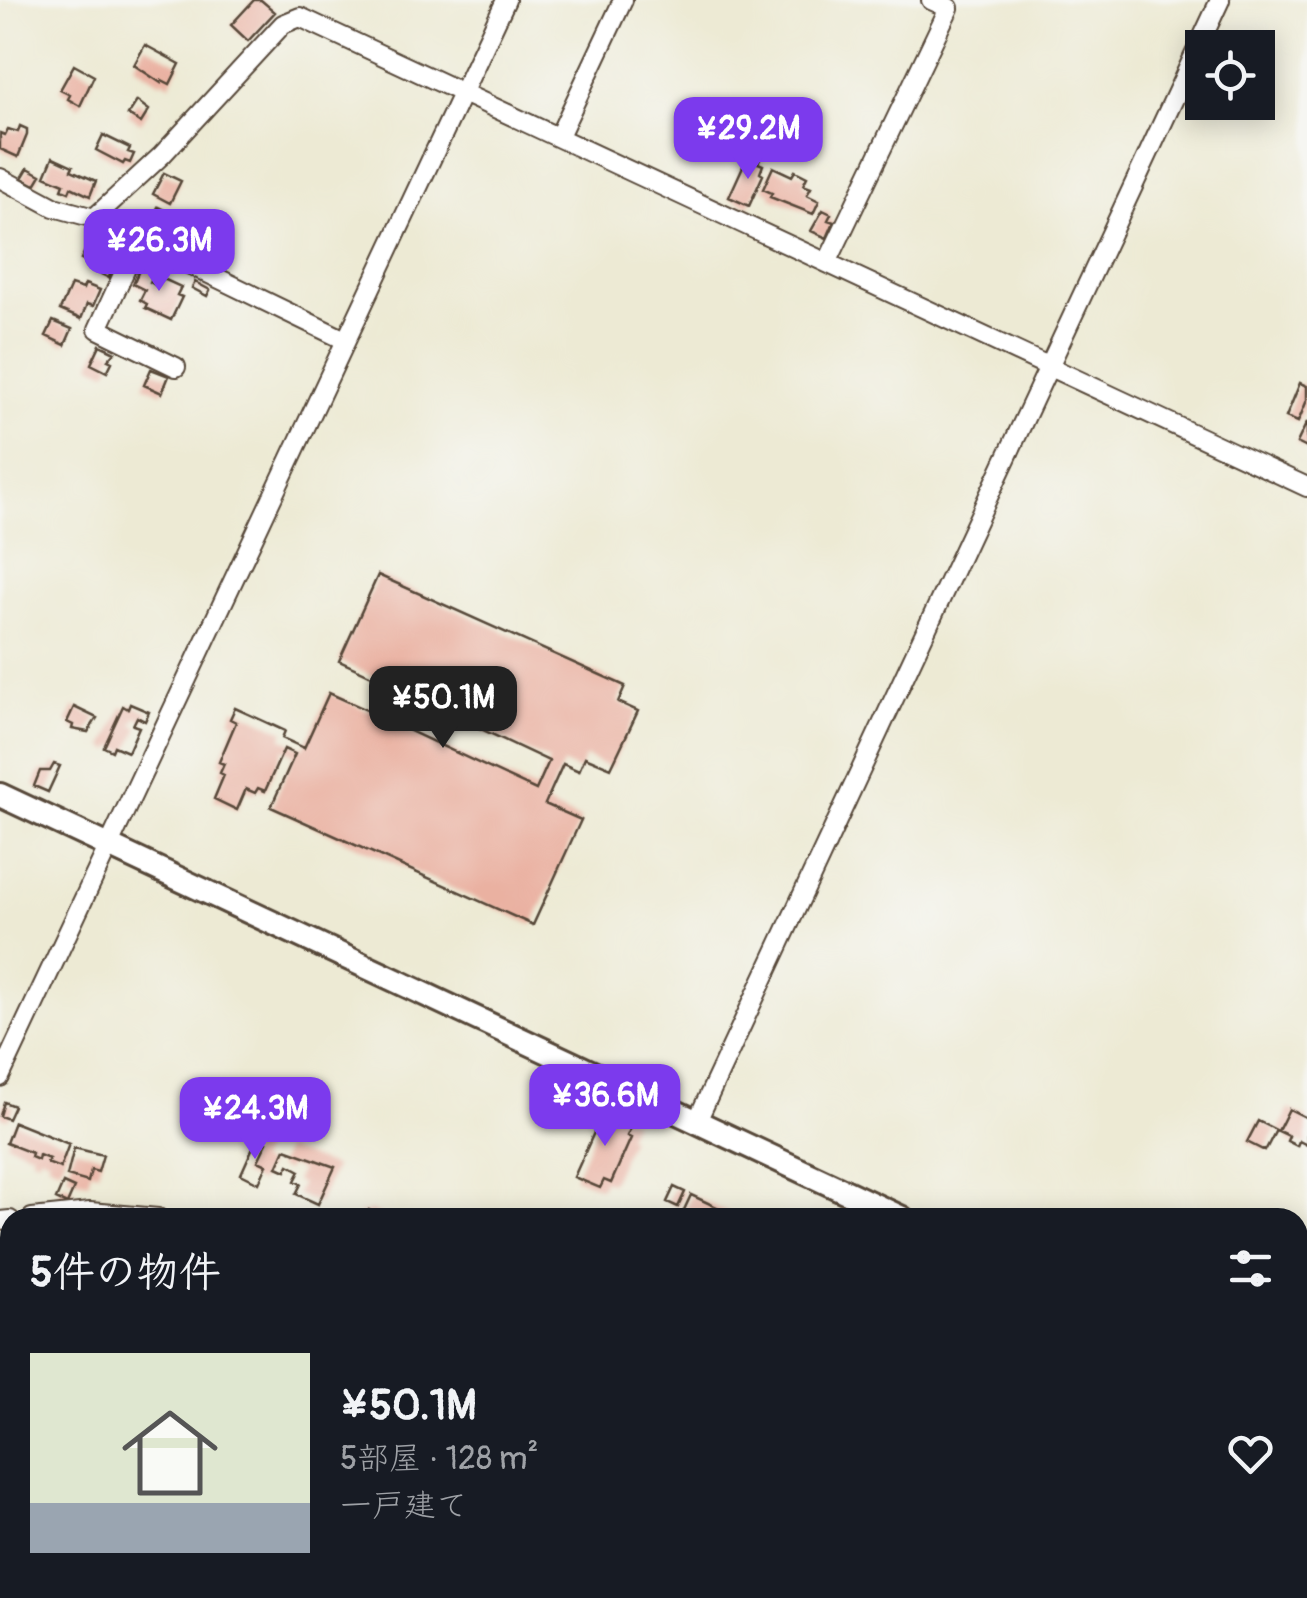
<!DOCTYPE html>
<html lang="ja">
<meta charset="utf-8">
<style>
body{margin:0;font-family:Pangolin,"Klee One",sans-serif;background:#242831;color:#f1f3f6;height:100vh;display:flex;flex-direction:column;font-size:38px;white-space:nowrap}
*{box-sizing:border-box;margin:0}
p{font-size:32px;color:#9ea1a6}
.icon{flex:none;width:55px;height:55px;fill:none;stroke:currentColor;stroke-width:2;stroke-linecap:round;stroke-linejoin:round}
.map{position:relative;flex:1;overflow:hidden}
.details{position:absolute;left:0px;top:1208px;width:1308px;height:392px;display:flex;flex-direction:column;background:#171b24;border-radius:30px 30px 0 0;box-shadow:0 5px 25px #0003}
.details>*{flex:none}
.fabs{position:absolute;left:1185px;top:30px;display:grid;gap:20px}
.fabs a{display:grid;place-items:center;width:90px;height:90px;border-radius:0px;background:#171b24;box-shadow:0 5px 25px #0003;font-size:50px}
.price{position:absolute;translate:-50% -85px;padding:0 22px;border-radius:20px;background:#7c3aed;color:#fff;font-size:32px;line-height:65px;filter:drop-shadow(0 2px 5px #0008)}
.price::after{content:'';position:absolute;left:50%;top:60px;width:30px;height:22px;margin-left:-15px;background:inherit;clip-path:polygon(0 0,100% 0,50% 100%)}
.price.current{background:#222;color:#fff}
ul{padding:0;list-style:none}
li{display:flex;align-items:center;gap:30px;height:250px;padding:0 30px}
li span{display:grid;place-items:center;flex:none;width:280px;height:200px;border-radius:0px;color:#555}
li>.icon{margin-inline-start:auto}
span .icon{width:120px;height:120px;fill:#fffc;stroke-width:1}
li b{font-size:42px}
h2{display:flex;justify-content:space-between;align-items:center;height:120px;padding:0 30px;font-size:42px}
.map>svg:first-child{display:block}
</style>
<div class="map">
<svg width="1307" height="1598" viewBox="0 0 1307 1598">
<rect width="100%" height="100%" fill="#f6f6f2"/>
<filter id="ink" filterUnits="userSpaceOnUse"><feTurbulence type="fractalNoise" baseFrequency=".01" numOctaves="2"/><feDisplacementMap in="SourceGraphic" scale="20" xChannelSelector="R" yChannelSelector="G"/><feConvolveMatrix kernelMatrix="1 2 1 2 8 2 1 2 1" color-interpolation-filters="sRGB"/></filter>
<filter id="wash" filterUnits="userSpaceOnUse"><feTurbulence type="fractalNoise" baseFrequency=".0048" numOctaves="4" result="noise"/><feDisplacementMap in="SourceGraphic" scale="40" xChannelSelector="R" yChannelSelector="G"/><feGaussianBlur stdDeviation="2.25" result="paint"/><feColorMatrix in="noise" values="0 0 0 0 0 0 0 0 0 0 0 0 0 0 0 0 0 1.4 0 .05"/><feComposite in="paint" operator="in"/></filter>
<g filter="url(#wash)">
<rect width="100%" height="100%" fill="#edead4"/>
<!-- water -->
<path fill="#67a8da" stroke="#51697c" stroke-width="2.5" d="M0,1457L10,1461V1515L0,1511Z
M215,1590H374L394,1598H237Z"/>
<g fill="none" stroke-linecap="round" stroke-linejoin="round">
<!-- river -->
<path stroke="#67a8da" stroke-width="30" d="M1298,1567L1307,1557
M1266,1598L1274,1590"/>
</g>
<g id="blocks">
<!-- building -->
<path fill="#eab1a1" fill-rule="evenodd" d="M254,0H261L275,12L248,41L231,25Z
M145,45L180,64L170,84L162,80L161,83L134,65Z
M74,65L94,76L80,106L68,99L70,95L60,90Z
M137,101L149,110L141,123L128,115Z
M20,126L27,129V135L18,157L0,149V133L5,135L8,129L18,132Z
M103,135L130,148L128,152L134,154L130,163L125,161L123,164L96,150Z
M752,154L760,158L758,163L763,165L760,173L763,175L749,206L729,197L744,164L747,166Z
M53,157L73,166L71,170L96,181L90,196L71,187L69,192L62,189L64,184L45,176Z
M773,167L792,176L795,171L807,177L803,185L811,188L807,195L819,201L813,214L770,197L772,193L763,189Z
M28,168L41,175L35,185L22,178Z
M164,173L181,181L170,203L153,194Z
M158,207L179,217L170,236L163,233L161,237L147,230Z
M823,210L831,214L828,220L834,222L827,238L811,231Z
M179,236L188,241L181,254L173,250Z
M99,238L118,247L115,255L119,258L116,264L113,263L109,278L97,272L99,268L81,259L87,247L93,249Z
M140,268L154,274L150,282L155,285L159,277L181,287L177,295L182,297L171,320L145,308L147,304L140,300L145,290L133,284Z
M195,282L210,290L207,296L192,288Z
M85,284L100,290L93,306L87,304L81,319L60,310L71,285L83,289Z
M53,321L72,329L65,345L46,336Z
M100,345L115,352L108,360L112,362L107,372L91,364Z
M151,369L169,376L162,393L144,385Z
M1300,383L1307,386V400L1298,422L1286,417Z
M1307,422V448L1297,443Z
M378,575L625,686L618,702L638,711L611,768L585,757L579,771L563,764L545,804L581,820L533,925L271,807L295,754L284,749L265,791L258,788L255,793L246,789L237,810L214,799L224,775L220,773L224,764L219,762L236,722L230,719L235,708L285,731L282,738L304,748L329,693L369,711L383,681L339,661ZM396,689L549,761L536,790L382,718Z
M130,704L149,712L145,721L137,717L133,725L139,727L128,752L114,746L112,751L104,747L123,706L128,709Z
M74,707L97,718L88,732L72,729L73,725L67,722Z
M54,764L60,766L48,792L34,786L40,771H50Z
M4,1102L14,1106L8,1119L0,1116Z
M605,1108L634,1121L627,1136L631,1138L611,1183L604,1180L600,1188L574,1177Z
M270,1109L282,1114L275,1132L263,1127Z
M1289,1109L1307,1118V1145L1299,1141L1297,1146L1287,1141L1289,1136L1278,1131Z
M1258,1121L1276,1130L1265,1151L1247,1142Z
M14,1122L69,1144L60,1168L47,1163L49,1159L39,1155L38,1160L31,1157L32,1153L6,1143Z
M257,1138L267,1142L258,1161L267,1165L259,1183L241,1174Z
M74,1148L103,1155L98,1172L91,1170L88,1182L67,1176Z
M285,1149L335,1167L318,1204L296,1194L301,1184L295,1181L300,1171L289,1165L286,1171L277,1167Z
M63,1183L74,1188L67,1204L56,1199Z
M674,1187L685,1192L678,1207L667,1202Z
M691,1195L740,1218H700L684,1210Z
M369,1210L385,1218H359L361,1212L367,1214Z
M940,1590H955L951,1598H936Z
M973,1590H987L983,1598H967Z
M1160,1590H1164L1180,1598H1156Z
M1190,1590H1212L1209,1598H1186Z"/>
</g>
</g>
<g filter="url(#ink)">
<use href="#blocks" fill-opacity="0" stroke="#564739" stroke-width="2.5"/>
<g fill="none" stroke-linecap="round" stroke-linejoin="round">
<!-- street casing -->
<g stroke="#564739" stroke-width="22">
<path id="street" d="M559,136L623,0
M0,178L54,207L94,218L345,340
M94,218L162,155L283,24L300,17L1307,487
M139,240L98,329L176,367
M827,263L949,8L931,0
M0,1077L506,0
M697,1121L1220,0
M32,1218L90,1212L158,1218
M0,1221L10,1220
M1298,1264L1307,1243
M1046,1590L1063,1598
M1140,1598L1144,1590"/>
</g>
<!-- secondary casing -->
<g stroke="#564739" stroke-width="28">
<path id="secondary" d="M0,795L902,1218
M1298,1404L1307,1408"/>
</g>
<!-- street -->
<use href="#street" stroke="#fff" stroke-width="18"/>
<!-- secondary -->
<use href="#secondary" stroke="#fff" stroke-width="22"/>
</g>
</g>
</svg>
<div class="fabs">
<a><svg class="icon" aria-label="locate" viewBox="0 0 24 24"><circle cx="12" cy="12" r="6"/><path d="M12 2v4M12 18v4M2 12h4M18 12h4"/></svg></a>
</div>
<b class="price" style="left:748px;top:182px">¥29.2M</b>
<b class="price" style="left:159px;top:294px">¥26.3M</b>
<b class="price current" style="left:443px;top:751px">¥50.1M</b>
<b class="price" style="left:605px;top:1149px">¥36.6M</b>
<b class="price" style="left:255px;top:1162px">¥24.3M</b>
<section class="details">
<h2>5件の物件<svg class="icon" aria-label="filters" viewBox="0 0 24 24"><path d="M4 7h16M4 17h16"/><circle cx="9" cy="7" r="2"/><circle cx="15" cy="17" r="2"/></svg></h2>
<ul>
<li><span style="background:linear-gradient(#dfe7d0 75%,#9aa5b1 0)"><svg class="icon" aria-label="home" viewBox="0 0 24 24"><path d="M3 11l9-7 9 7M6 9v11h12V9"/></svg></span><div><b>¥50.1M</b><p>5部屋 · 128 m²</p><p>一戸建て</p></div><svg class="icon" aria-label="heart" viewBox="0 0 24 24"><path d="M12 20l-8-8c-3-5 5-10 8-4 3-6 11-1 8 4z"/></svg></li>
</ul>
</section>
</div>
